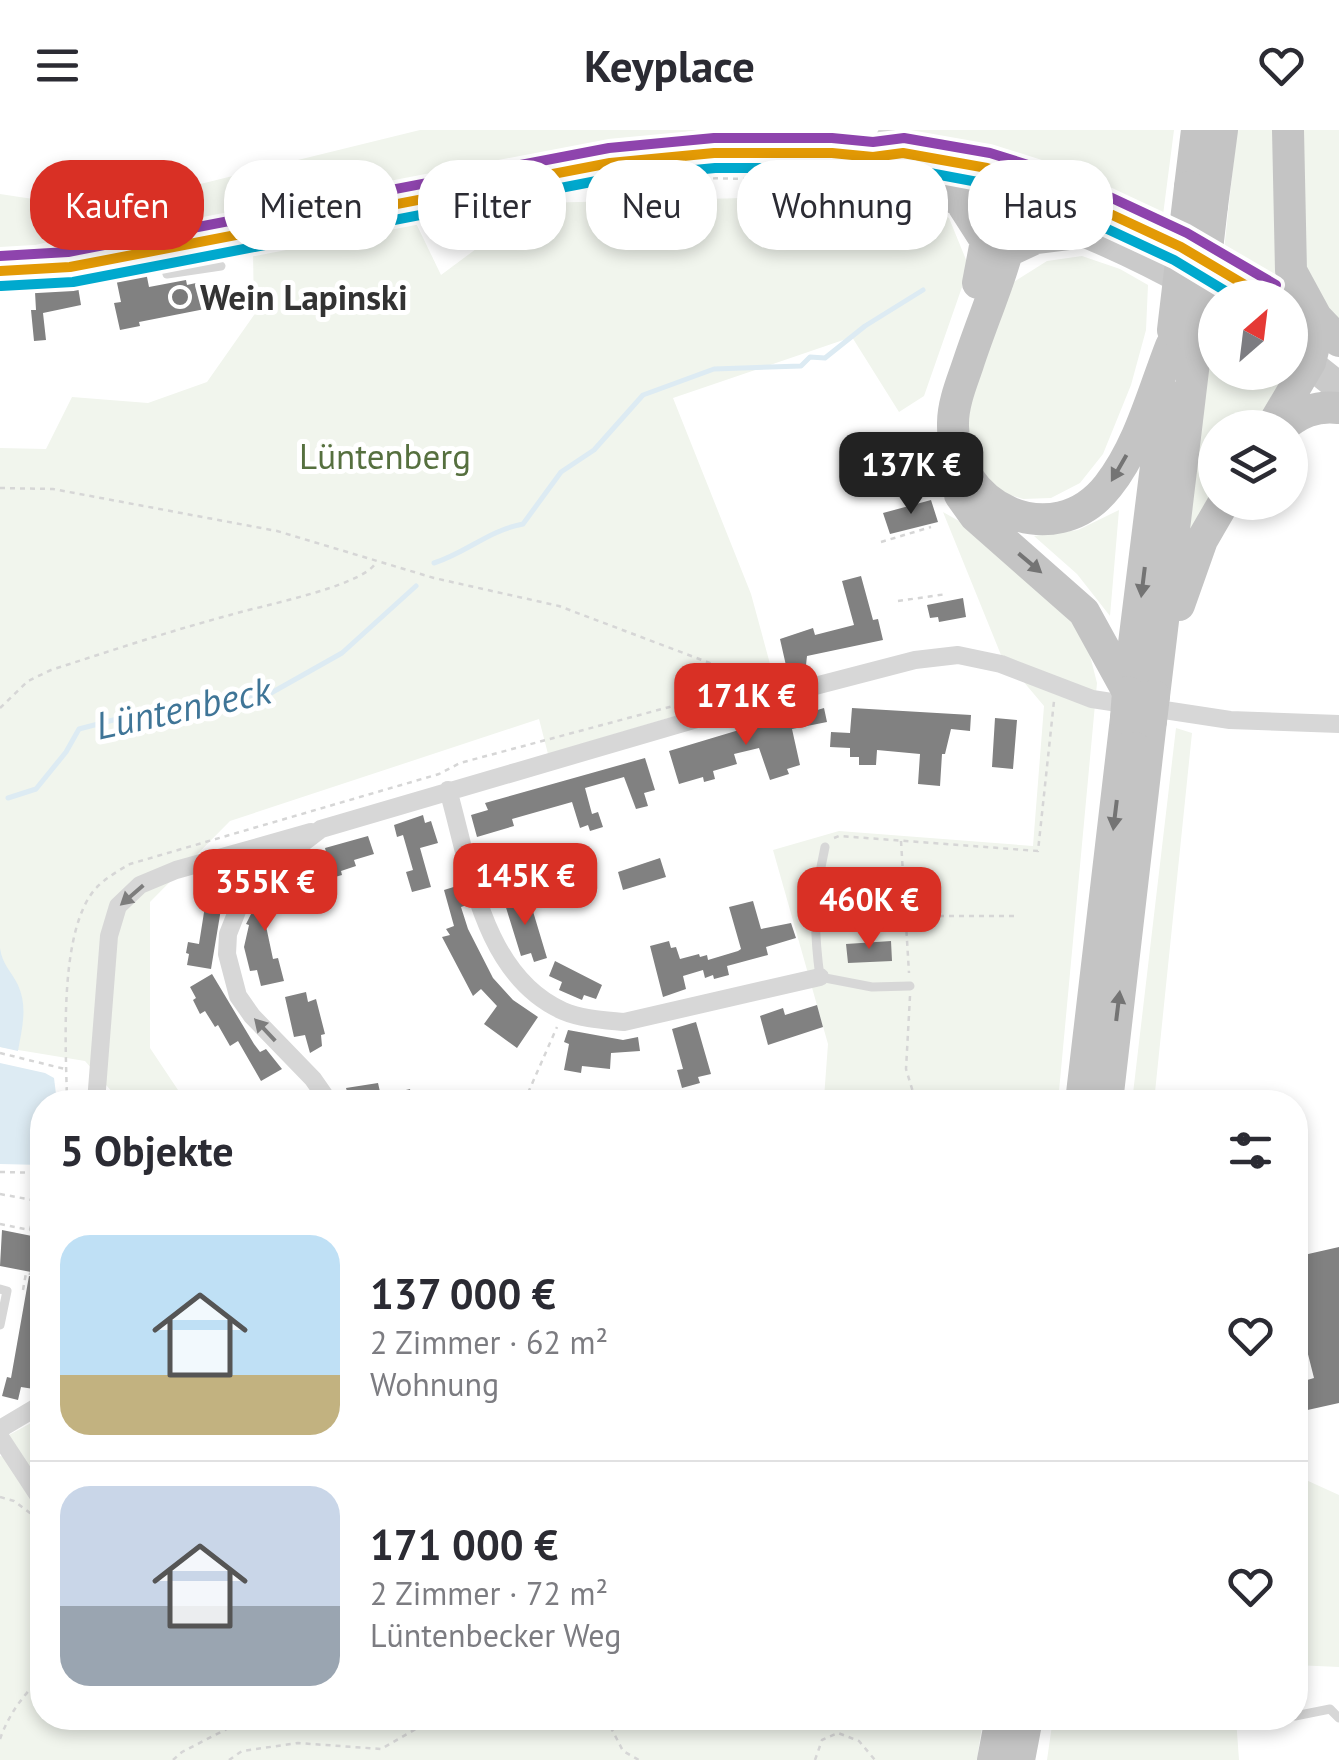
<!DOCTYPE html>
<html lang="de">
<meta charset="utf-8">
<style>
body{margin:0;font-family:"PT Sans",sans-serif;background:#f2f2f3;color:#2b2b33;height:100vh;display:flex;flex-direction:column;font-size:38px;white-space:nowrap}
*{box-sizing:border-box;margin:0}
p{font-size:32px;color:#7c7c81}
.icon{flex:none;width:55px;height:55px;fill:none;stroke:currentColor;stroke-width:2;stroke-linecap:round;stroke-linejoin:round}
.map{position:relative;flex:1;overflow:hidden}
.sheet{position:absolute;left:30px;top:960px;width:1278px;height:640px;display:flex;flex-direction:column;background:#fff;border-radius:40px;box-shadow:0 5px 15px #0003}
.sheet>*{flex:none}
.hud{position:absolute;left:30px;top:30px;width:1280px;height:90px;display:flex;gap:20px}
.needle{width:65px;rotate:28deg}
.buttons{position:absolute;left:1198px;top:150px;display:grid;gap:20px}
.buttons a{display:grid;place-items:center;width:110px;height:110px;border-radius:50%;background:#fff;box-shadow:0 5px 15px #0003;font-size:50px}
.price{position:absolute;translate:-50% -85px;padding:0 22px;border-radius:20px;background:#d93025;color:#fff;font-size:32px;line-height:65px;filter:drop-shadow(0 2px 5px #0008)}
.price::after{content:'';position:absolute;left:50%;top:60px;width:30px;height:22px;margin-left:-15px;background:inherit;clip-path:polygon(0 0,100% 0,50% 100%)}
.price.current{background:#222;color:#fff}
ul{padding:0;list-style:none}
li{display:flex;align-items:center;gap:30px;height:250px;padding:0 30px}
li+li{border-top:2px solid #e1e1e2}
li span{display:grid;place-items:center;flex:none;width:280px;height:200px;border-radius:30px;color:#555}
li>.icon{margin-inline-start:auto}
span .icon{width:120px;height:120px;fill:#fffc;stroke-width:1}
li b{font-size:42px}
h2{display:flex;justify-content:space-between;align-items:center;height:120px;padding:0 30px;font-size:42px}
.tag{padding:0 35px;border-radius:40px;background:#fff;box-shadow:0 5px 15px #0003;font-size:35px;line-height:90px}
.tag.current{background:#d93025;color:#fff}
header{display:flex;justify-content:space-between;align-items:center;height:130px;padding:0 30px;background:#fff;font-size:45px;font-weight:700}
.map>svg:first-child{display:block}
</style>
<header><svg class="icon" aria-label="menu" viewBox="0 0 24 24"><path d="M4 6h16M4 12h16M4 18h16"/></svg>Keyplace<svg class="icon" aria-label="heart" viewBox="0 0 24 24"><path d="M12 20l-8-8c-3-5 5-10 8-4 3-6 11-1 8 4z"/></svg></header>
<div class="map">
<svg width="1339" height="1630" viewBox="0 0 1339 1630">
<rect width="100%" height="100%" fill="#fff"/>
<!-- green -->
<path fill="#f1f5ed" d="M420,0H698L568,20L173,95L139,89L0,124V64L99,79Z
M902,0H1174L1163,85L1042,31Z
M1237,0H1279L1278,150L1267,148L1224,120Z
M1292,0H1339V190L1303,152Z
M902,64L949,88L969,137L924,266L899,282L852,207L673,268L751,464L776,556L548,624L539,589L230,691L150,772V918L186,972H121L85,931L0,917V318L46,319L72,267L148,273L207,252L254,185L253,121L413,87L441,145L538,73Z
M1082,126L1120,139L1148,155L1146,200L1131,255L1103,324L1080,353L1051,368L1023,369L998,361L978,335L962,290L1012,153L1047,131Z
M1215,203V242L1288,243L1262,297L1215,298V371L1186,427L1209,220L1213,219Z
M1119,380L1110,486L1077,444L1034,406L1078,400Z
M943,382L989,408L1082,494L1097,553L1058,972H777L803,967L824,968L828,914L773,720L839,701L1033,716L1044,576L1001,525Z
M1176,598L1192,603L1154,972H1132Z
M42,1287V1588H983L977,1630H0V1326L7,1327L9,1305Z
M1295,1345L1339,1365V1537L1295,1535Z
M1053,1588H1236L1239,1630H1047Z"/>
<!-- water -->
<path fill="#ddebf3" d="M0,818C2,834 11,841 18,855C28,877 22,898 18,921L0,917Z
M0,933L45,943L54,948L57,972H42V1035L0,1034Z"/>
<g fill="none" stroke-linecap="round" stroke-linejoin="round">
<!-- stream -->
<path stroke="#ddebf3" stroke-width="5" d="M434,433C468,422 487,401 523,394L561,342L594,320L643,265L714,239L801,236L810,227L825,228L865,196L923,160
M8,668L36,659L66,622L79,599L159,578L271,563L342,523L416,456"/>
</g>
<!-- building -->
<path fill="#818181" d="M146,142L149,157L186,150L187,155L205,151L210,178L139,192L140,196L120,200L114,173L121,172L116,148Z
M78,157L81,175L43,183L46,210L34,211L31,180H36L35,162Z
M931,370L938,392L890,404L883,383Z
M861,446L873,490L878,489L883,510L807,526L806,535L787,540L780,509L813,498L815,505L854,495L842,451Z
M963,468L966,487L939,492L938,487L930,488L927,475Z
M824,578L827,592L792,599L800,635L787,639L789,644L770,650L759,618L734,624L737,634L713,641L715,649L704,652L703,647L679,654L669,621L806,580L807,583Z
M852,578L971,585L970,601L951,599L945,624H942L940,656L918,654L920,624L877,620L876,635H859V627H850V618L830,617L831,602L850,603Z
M995,588L1017,590L1013,639L992,637Z
M645,628L655,660L644,663L648,676L636,679L624,647L585,658L592,684L598,682L603,697L590,701L588,695L580,698L572,672L512,689L514,696L477,707L471,685L488,680L485,673Z
M423,685L425,693L431,691L438,713L420,718L431,757L412,762L406,742L413,740L403,705L397,707L394,695Z
M368,706L374,724L354,730L356,736L341,741L342,745L304,756L298,734L327,726L325,718Z
M660,728L666,747L623,760L618,742Z
M279,747L289,762L266,796L273,829L278,828L284,851L261,856L257,840L250,841L244,817L249,795L246,794L251,784H256L251,781L264,759Z
M460,755L467,775L461,777L468,799L493,848L513,870L538,887L517,918L484,894L497,876L481,859L473,866L442,807L450,805L446,799L454,796L444,760Z
M523,763L527,780L532,778L547,828L534,832L531,823L521,826L503,768Z
M753,771L761,799L791,793L796,808L766,817L768,825L727,836L729,845L714,849L713,845L705,848L703,840L683,846L686,859L663,867L650,816L669,811L671,818L676,817L680,829L699,824L700,827L707,825L708,830L738,821L741,819L729,777Z
M205,776L221,779L211,839L187,835L189,824L186,823L188,812L199,814Z
M891,811L892,831L848,833L846,814Z
M555,831L602,855L596,869L584,865L582,870L559,860L562,852L549,846Z
M212,844L254,914L260,922L266,919L282,939L261,951L238,911L230,916L218,895L215,897L205,881L200,884L193,870L196,868L190,857Z
M306,862L308,872L316,869L325,904L321,905L322,916L310,923L305,905L294,907L285,867Z
M817,875L823,897L768,915L760,886L783,878L785,885Z
M696,892L711,944L698,947L700,953L682,958L677,940L683,939L672,899Z
M568,900L623,910L638,907L640,921L611,923L610,939L582,936L581,943L564,940L569,914L564,912Z
M378,953L381,966L410,959L413,972H350L346,958Z
M2,1100L42,1108L31,1142L0,1136Z
M1339,1117V1273L1303,1281L1297,1253L1314,1248L1295,1173V1127Z
M29,1146L42,1148L39,1184H42V1244L40,1260L21,1257L18,1270L2,1266L7,1247L11,1248Z"/>
<g fill="none" stroke-linecap="round" stroke-linejoin="round">
<!-- path -->
<path stroke="#d6d6d6" stroke-width="2.5" stroke-dasharray="5 5" stroke-linecap="butt" d="M703,48L830,51V46
M831,51L878,58
M0,358L53,359L277,401L434,448L559,476L731,541L749,554
M881,412L931,397
M898,471L947,464
M0,578L28,551L51,540C110,521 170,501 230,485C260,476 359,457 375,434
M834,708L839,706L1038,721L1054,571
M901,711L909,843
M909,786H1014
M910,866L906,939L916,972
M0,923L65,939
M67,972C66,917 58,798 97,757C106,748 119,740 130,734L439,644L460,633L733,560
M524,972L557,897
M0,1042L42,1043
M0,1064L38,1071
M0,1094L30,1100L42,1051
M23,1160L26,1143L36,1145L40,1132L42,1133
M0,1367L14,1371L42,1392
M606,1588L623,1621L639,1630
M0,1609C9,1584 23,1565 42,1547
M173,1630L182,1622L248,1588
M229,1630L242,1621L298,1613L381,1619L435,1588
M815,1630L822,1610L838,1603L859,1611L875,1630"/>
<!-- service -->
<path stroke="#d7d7d7" stroke-width="9" d="M491,92L519,64L518,57
M38,125L152,103L170,105
M162,127L167,144L221,136
M825,717C814,768 813,795 820,847L872,857L910,856
M0,1159L7,1161L0,1195
M1295,1586L1330,1579L1339,1588"/>
<!-- minor -->
<path stroke="#d7d7d7" stroke-width="18" d="M873,27L889,0
M448,660C470,736 482,845 563,881C582,889 604,890 624,892L820,847
M96,972L109,806L118,776L140,755L176,740L311,702
M329,972L313,949L252,886L238,866L227,824L228,804L243,766L257,748L321,699L765,569L915,530L958,525L1001,534L1092,569L1230,590L1339,594
M0,1299L42,1274
M0,1307L42,1371"/>
<!-- primary -->
<path stroke="#cacaca" stroke-width="30" d="M873,27C914,55 967,59 1013,75C1077,97 1139,125 1198,158
M0,141L70,137L610,33L714,23H832L873,27L903,23L987,38L1063,62L1181,117L1268,168
M1290,218L1339,257"/>
<!-- motorway -->
<path stroke="#c4c4c4" stroke-width="32" d="M1288,0L1291,141L1316,187L1339,211
M987,38C1005,56 1015,68 1014,95C1004,142 983,188 968,234C962,252 953,273 953,293C951,378 1054,425 1108,356C1139,317 1153,262 1171,216
M931,52L961,72L986,111L978,153
M1190,57L1197,0
M1212,76L1222,0
M996,88L1028,64L1063,62
M1006,122L1036,108L1084,102
M1271,298L1310,232L1314,216L1306,195
M1281,298C1299,283 1315,275 1339,278
M960,365L975,386L1084,482L1128,562
M1179,475L1202,410L1224,372
M1128,562L1165,264
M1154,566L1196,215
M1081,972L1126,588
M1107,972L1151,591
M993,1630L1001,1588
M1019,1630L1027,1588"/>
<!-- motorway-bridge -->
<path stroke="#c4c4c4" stroke-width="32" d="M1173,200L1190,57
M1196,215L1212,76
M1126,588L1128,562
M1151,591L1154,566"/>
<!-- bus-1 casing -->
<g stroke="#fff" stroke-width="18">
<path id="bus-1" d="M0,141L70,137L610,33L714,23H832L873,27L903,23L987,38L1063,62L1181,117L1267,168"/>
</g>
<!-- bus-2 casing -->
<g stroke="#fff" stroke-width="18">
<path id="bus-2" d="M1,156L73,152L612,48L715,38H831L873,42L903,38L983,53L1058,76L1174,130L1237,168"/>
</g>
<!-- bus-3 casing -->
<g stroke="#fff" stroke-width="18">
<path id="bus-3" d="M0,126L68,122L609,18L714,8H832L873,12L904,8L990,23L1069,48L1187,103L1276,155"/>
</g>
<!-- bus-1 -->
<use href="#bus-1" stroke="#e39a05" stroke-width="10"/>
<!-- bus-2 -->
<use href="#bus-2" stroke="#00a9ce" stroke-width="10"/>
<!-- bus-3 -->
<use href="#bus-3" stroke="#8e44ad" stroke-width="10"/>
</g>
<!-- one-way arrows -->
<defs><path id="oneway-solid" d="M-6-.8H1V-3.2L6.5 0L1 3.2V.8H-6Z" transform="scale(2.5)"/></defs>
<g fill="#747474">
<use href="#oneway-solid" transform="translate(1119 338) rotate(120)"/>
<use href="#oneway-solid" transform="translate(1030 433) rotate(40)"/>
<use href="#oneway-solid" transform="translate(1143 452) rotate(97)"/>
<use href="#oneway-solid" transform="translate(1115 685) rotate(97)"/>
<use href="#oneway-solid" transform="translate(1118 876) rotate(-83)"/>
</g>
<g fill="#7d7d7d">
<use href="#oneway-solid" transform="translate(132 765) rotate(139)"/>
<use href="#oneway-solid" transform="translate(265 900) rotate(-133)"/>
</g>
<!-- markers -->
<circle fill="#7a7a7a" stroke="#fff" stroke-width="4" cx="180" cy="167" r="10"/>
<g text-anchor="middle" dominant-baseline="central" stroke-width="10" stroke-linejoin="round" paint-order="stroke">
<!-- poi labels -->
<g font-size="35" font-weight="bold" fill="#333" stroke="#fff" text-anchor="start">
<text x="200" y="167">Wein Lapinski</text>
</g>
<!-- park labels -->
<g font-size="35" fill="#56703f" stroke="#fff">
<text x="385" y="326">Lüntenberg</text>
</g>
<!-- water labels -->
<g font-size="38" font-style="italic" fill="#3f7597" stroke="#fff">
<text transform="translate(183 577) rotate(-12)">Lüntenbeck</text>
</g>
</g>
</svg>
<div class="buttons">
<a><svg class="needle" viewBox="-14 -14 28 28"><path d="M0-13l5 13h-10z" fill="#e53935"/><path d="M0 13l5-13h-10z" fill="#7c7c81"/></svg></a>
<a><svg class="icon" aria-label="layers" viewBox="0 0 24 24"><path d="M12 4l9 5-9 5-9-5zM3 14l9 5 9-5"/></svg></a>
</div>
<b class="price current" style="left:911px;top:387px">137K €</b>
<b class="price" style="left:746px;top:618px">171K €</b>
<b class="price" style="left:525px;top:798px">145K €</b>
<b class="price" style="left:265px;top:804px">355K €</b>
<b class="price" style="left:869px;top:822px">460K €</b>
<div class="hud">
<a class="tag current">Kaufen</a>
<a class="tag">Mieten</a>
<a class="tag">Filter</a>
<a class="tag">Neu</a>
<a class="tag">Wohnung</a>
<a class="tag">Haus</a>
</div>
<section class="sheet">
<h2>5 Objekte<svg class="icon" aria-label="filters" viewBox="0 0 24 24"><path d="M4 7h16M4 17h16"/><circle cx="9" cy="7" r="2"/><circle cx="15" cy="17" r="2"/></svg></h2>
<ul>
<li><span style="background:linear-gradient(#bfe0f5 70%,#c2b280 0)"><svg class="icon" aria-label="home" viewBox="0 0 24 24"><path d="M3 11l9-7 9 7M6 9v11h12V9"/></svg></span><div><b>137 000 €</b><p>2 Zimmer · 62 m²</p><p>Wohnung</p></div><svg class="icon" aria-label="heart" viewBox="0 0 24 24"><path d="M12 20l-8-8c-3-5 5-10 8-4 3-6 11-1 8 4z"/></svg></li>
<li><span style="background:linear-gradient(#c9d6e8 60%,#9aa5b1 0)"><svg class="icon" aria-label="home" viewBox="0 0 24 24"><path d="M3 11l9-7 9 7M6 9v11h12V9"/></svg></span><div><b>171 000 €</b><p>2 Zimmer · 72 m²</p><p>Lüntenbecker Weg</p></div><svg class="icon" aria-label="heart" viewBox="0 0 24 24"><path d="M12 20l-8-8c-3-5 5-10 8-4 3-6 11-1 8 4z"/></svg></li>
</ul>
</section>
</div>
